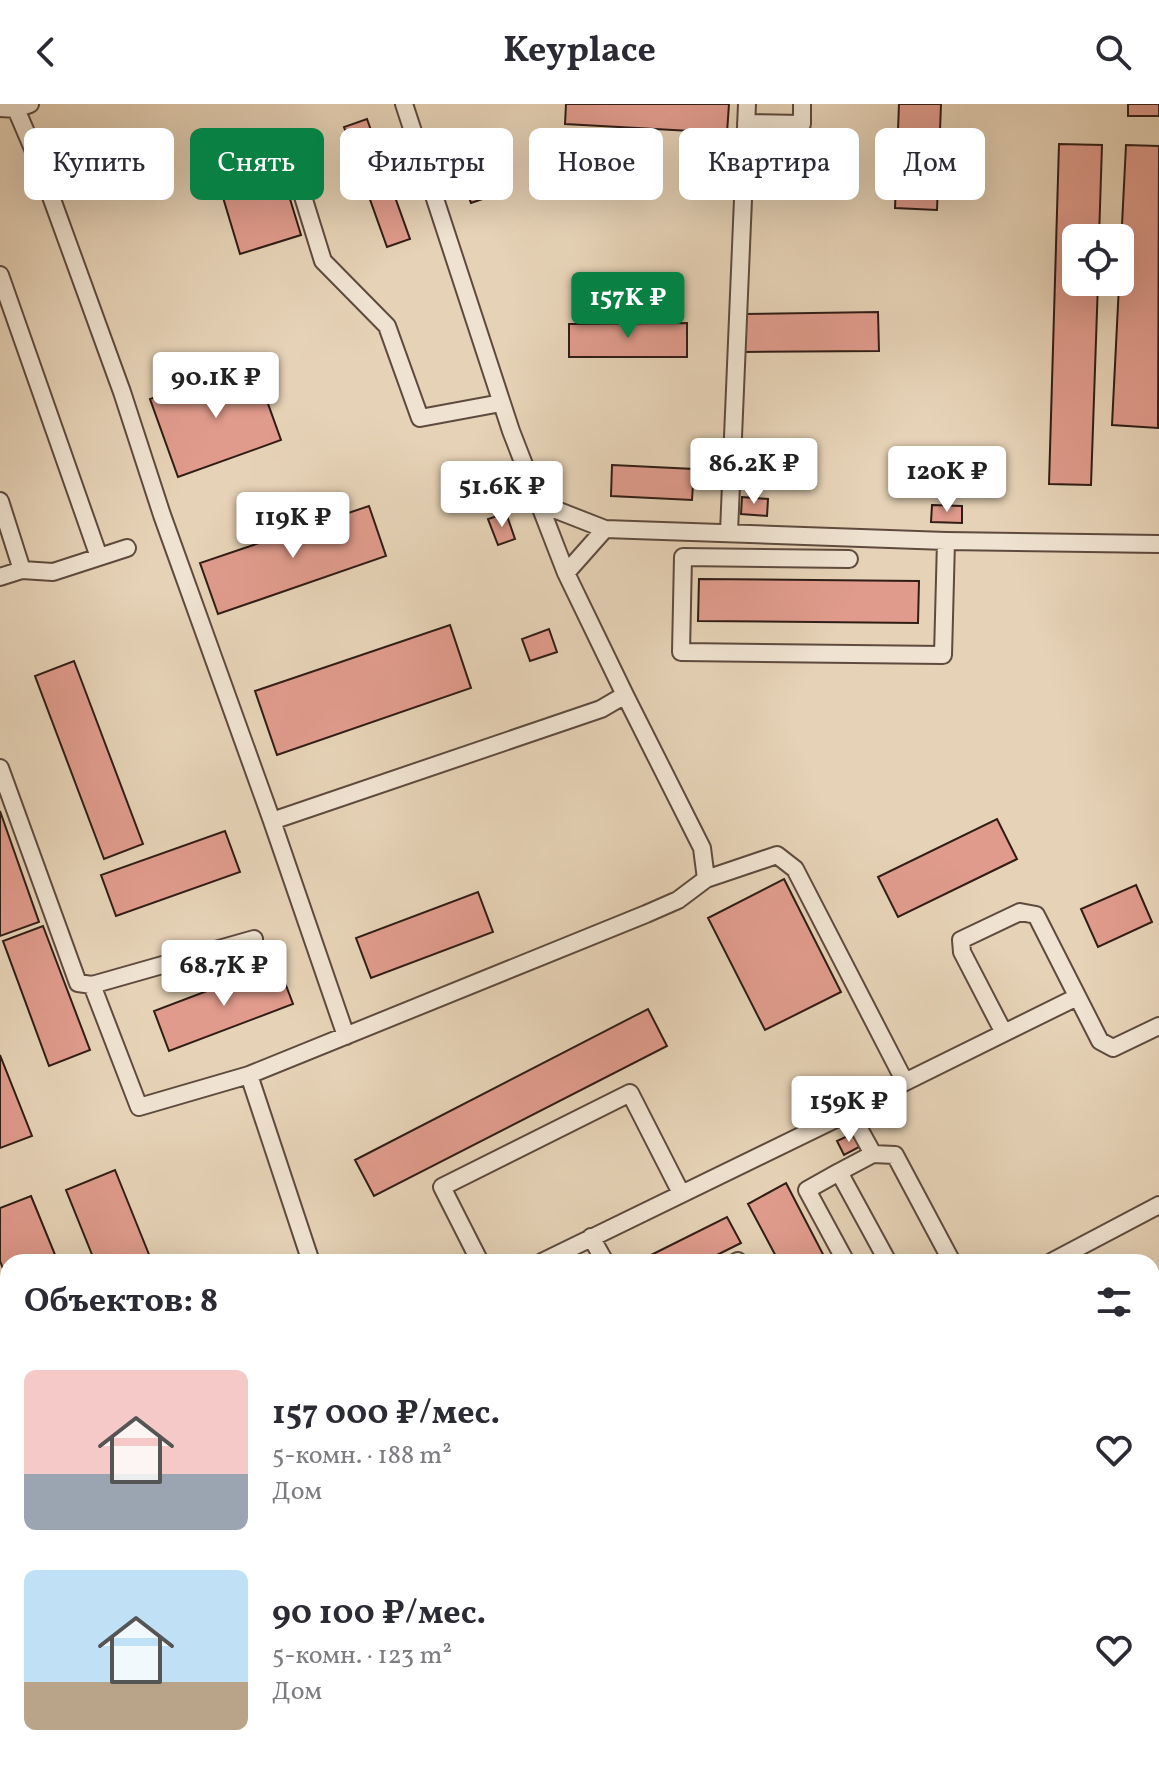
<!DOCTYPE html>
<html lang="ru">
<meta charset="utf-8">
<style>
body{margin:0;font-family:Vollkorn,serif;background:#f7f7f7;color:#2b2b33;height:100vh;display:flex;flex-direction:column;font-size:30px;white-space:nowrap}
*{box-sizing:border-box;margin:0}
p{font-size:26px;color:#7c7c81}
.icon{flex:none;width:44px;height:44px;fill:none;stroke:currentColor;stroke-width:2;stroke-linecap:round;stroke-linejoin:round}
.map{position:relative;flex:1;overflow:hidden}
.panel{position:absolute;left:0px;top:1150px;width:1160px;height:514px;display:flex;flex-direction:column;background:#fff;border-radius:24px 24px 0 0;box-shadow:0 8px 32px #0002}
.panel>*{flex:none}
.guide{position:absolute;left:24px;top:24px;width:1112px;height:72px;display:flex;gap:16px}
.fabs{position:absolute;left:1062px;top:120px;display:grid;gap:16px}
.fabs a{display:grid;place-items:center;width:72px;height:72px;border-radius:12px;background:#fff;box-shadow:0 8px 32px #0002;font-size:40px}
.price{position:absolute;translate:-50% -68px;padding:0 18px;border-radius:8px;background:#fff;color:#222;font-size:26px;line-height:52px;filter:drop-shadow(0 2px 4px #0008)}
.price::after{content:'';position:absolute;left:50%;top:48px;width:24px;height:18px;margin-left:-12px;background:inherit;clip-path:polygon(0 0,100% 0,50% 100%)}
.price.selected{background:#0b8043;color:#fff}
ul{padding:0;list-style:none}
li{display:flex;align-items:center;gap:24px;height:200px;padding:0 24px}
li span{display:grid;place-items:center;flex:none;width:224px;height:160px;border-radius:12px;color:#555}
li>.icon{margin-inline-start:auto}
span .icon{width:96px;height:96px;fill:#fffc;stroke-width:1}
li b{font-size:34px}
h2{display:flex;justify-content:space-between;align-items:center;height:96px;padding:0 24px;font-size:34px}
.tag{padding:0 28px;border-radius:12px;background:#fff;box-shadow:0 8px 32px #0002;font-size:28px;line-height:72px}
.tag.selected{background:#0b8043;color:#fff}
header{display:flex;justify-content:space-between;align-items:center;height:104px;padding:0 24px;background:#fff;font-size:36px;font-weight:700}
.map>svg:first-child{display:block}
</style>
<header><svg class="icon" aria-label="back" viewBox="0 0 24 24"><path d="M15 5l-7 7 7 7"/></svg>Keyplace<svg class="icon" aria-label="search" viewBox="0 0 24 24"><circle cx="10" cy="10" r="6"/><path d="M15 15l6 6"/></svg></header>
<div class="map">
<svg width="1159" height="1663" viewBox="0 0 1159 1663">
<rect width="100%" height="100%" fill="#e6d2b6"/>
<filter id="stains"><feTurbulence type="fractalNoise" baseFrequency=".0025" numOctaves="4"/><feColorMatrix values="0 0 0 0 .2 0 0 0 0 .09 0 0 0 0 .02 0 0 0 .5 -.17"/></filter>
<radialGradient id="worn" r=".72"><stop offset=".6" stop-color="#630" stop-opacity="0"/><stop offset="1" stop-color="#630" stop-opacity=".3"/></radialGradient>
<!-- green -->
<path fill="#b7bb8c" stroke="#746c51" stroke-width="2" d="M364,1656H504L508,1663H351Z"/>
<!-- building -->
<path fill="#e09b8c" stroke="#301d16" stroke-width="2" d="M566,0H729L727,29L565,20Z
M899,0H941L937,106L895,104Z
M1128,0H1159V12H1128Z
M367,15L410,135L387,143L344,23Z
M1059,40L1102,41L1099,134H1076V178H1098L1091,381L1049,380Z
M1126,41L1159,42L1158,324L1112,321Z
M259,49L263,64L279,59L301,131L240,150L218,77L234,72L229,58Z
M476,76L483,95L471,99L464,80Z
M878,208L879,247L744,248V210Z
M687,219V253H569V220Z
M253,258L281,336L178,373L150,295Z
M612,361L694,365L692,396L611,392Z
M742,393L768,395L767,412L741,410Z
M932,401L962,402V419L931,418Z
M369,402L386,452L218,510L200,459Z
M506,409L515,435L498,441L488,415Z
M699,475L919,477L918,519L698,517Z
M450,521L471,584L277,651L255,587Z
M549,525L557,548L530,557L522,535Z
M74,557L143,740L104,755L35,572Z
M0,707L39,818L0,832Z
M997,715L1017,755L898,813L878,773Z
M225,727L240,768L116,812L101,771Z
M784,775L841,888L765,926L708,814Z
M1136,781L1152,818L1098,843L1081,805Z
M478,788L493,828L371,874L356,834Z
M43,822L90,946L49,962L3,837Z
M278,860L293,900L169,947L154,907Z
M648,905L667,942L374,1092L355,1056Z
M0,951L32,1032L0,1044Z
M854,1029L861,1042L844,1051L837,1037Z
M115,1066L152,1158H95L66,1086Z
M786,1079L827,1158H779L748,1100Z
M31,1092L58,1158H8V1177L0,1157V1104Z
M727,1113L741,1139L703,1158H637Z
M1159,1235V1276L1152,1280V1238Z
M608,1656H777L764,1663H596Z
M930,1656H977L981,1663H934Z"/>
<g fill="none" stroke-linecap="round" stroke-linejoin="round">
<!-- minor casing -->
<g stroke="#5e4a3e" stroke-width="20">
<path id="minor" d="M0,4L16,5L30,0
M16,5L37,54L122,288L162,411L272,717L346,932
M746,19L802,20V0
M287,41L323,157L387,222L420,314L501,299
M0,171L99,453
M0,397L22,466
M541,400L605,425
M729,428L747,0
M849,455L683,453L681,548L943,551L946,437
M566,469L605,425L946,437L1159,440
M0,473L22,466L53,468L127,444
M0,664L78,879L92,881L254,835
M272,717L601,605L625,591
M706,775L777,751L795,765L905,978
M92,881L139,1003L249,971
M1004,929L962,848L961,836L1020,808L1036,811L1100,937L1113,944L1159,922
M850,1008L905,978L1077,893
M839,1068L807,1086L846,1158
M591,1133L605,1158
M311,1158L249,971L646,810L678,796L706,775L702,744L625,591L566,469L511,327L404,0
M480,1158L442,1083L630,989L681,1089
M542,1158L850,1008L873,1050
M736,1158L738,1157
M888,1158L839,1068L873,1050L895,1051L952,1158
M1051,1158L1159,1101
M1152,1185L1159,1181
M1152,1426L1159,1423
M1152,1543L1159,1556
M1152,1595L1159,1592
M518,1656L522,1663
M883,1656L887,1663
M233,1663L247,1656"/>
</g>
<!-- path -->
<path stroke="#301d16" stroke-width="3" stroke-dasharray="6 4" stroke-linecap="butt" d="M1152,1626L1159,1639"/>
<!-- minor -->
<use href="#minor" stroke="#efe2d0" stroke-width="16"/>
</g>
<rect width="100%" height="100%" filter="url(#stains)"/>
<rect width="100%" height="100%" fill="url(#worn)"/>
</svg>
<div class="fabs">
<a><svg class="icon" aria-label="locate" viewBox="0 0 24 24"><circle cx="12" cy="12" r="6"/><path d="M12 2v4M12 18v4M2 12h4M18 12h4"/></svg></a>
</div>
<b class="price selected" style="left:628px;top:236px">157K ₽</b>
<b class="price" style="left:216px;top:316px">90.1K ₽</b>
<b class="price" style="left:754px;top:402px">86.2K ₽</b>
<b class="price" style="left:947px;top:410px">120K ₽</b>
<b class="price" style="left:502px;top:425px">51.6K ₽</b>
<b class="price" style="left:293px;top:456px">119K ₽</b>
<b class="price" style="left:224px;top:904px">68.7K ₽</b>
<b class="price" style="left:849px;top:1040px">159K ₽</b>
<div class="guide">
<a class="tag">Купить</a>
<a class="tag selected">Снять</a>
<a class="tag">Фильтры</a>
<a class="tag">Новое</a>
<a class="tag">Квартира</a>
<a class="tag">Дом</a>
</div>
<section class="panel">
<h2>Объектов: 8<svg class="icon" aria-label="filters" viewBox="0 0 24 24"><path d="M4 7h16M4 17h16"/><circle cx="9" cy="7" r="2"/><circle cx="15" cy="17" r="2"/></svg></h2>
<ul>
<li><span style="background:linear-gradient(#f6c9c9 65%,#9aa5b1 0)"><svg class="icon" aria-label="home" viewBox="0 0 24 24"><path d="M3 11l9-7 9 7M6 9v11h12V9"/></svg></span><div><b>157 000 ₽/мес.</b><p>5-комн. · 188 m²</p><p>Дом</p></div><svg class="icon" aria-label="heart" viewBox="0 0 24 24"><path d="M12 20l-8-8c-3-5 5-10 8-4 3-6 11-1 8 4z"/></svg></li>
<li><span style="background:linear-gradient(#bfe0f5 70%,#b9a48a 0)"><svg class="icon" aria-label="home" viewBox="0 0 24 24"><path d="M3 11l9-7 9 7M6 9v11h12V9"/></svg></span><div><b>90 100 ₽/мес.</b><p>5-комн. · 123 m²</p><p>Дом</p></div><svg class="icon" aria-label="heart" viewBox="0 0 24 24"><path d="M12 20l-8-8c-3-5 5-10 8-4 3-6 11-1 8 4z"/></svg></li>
</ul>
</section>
</div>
